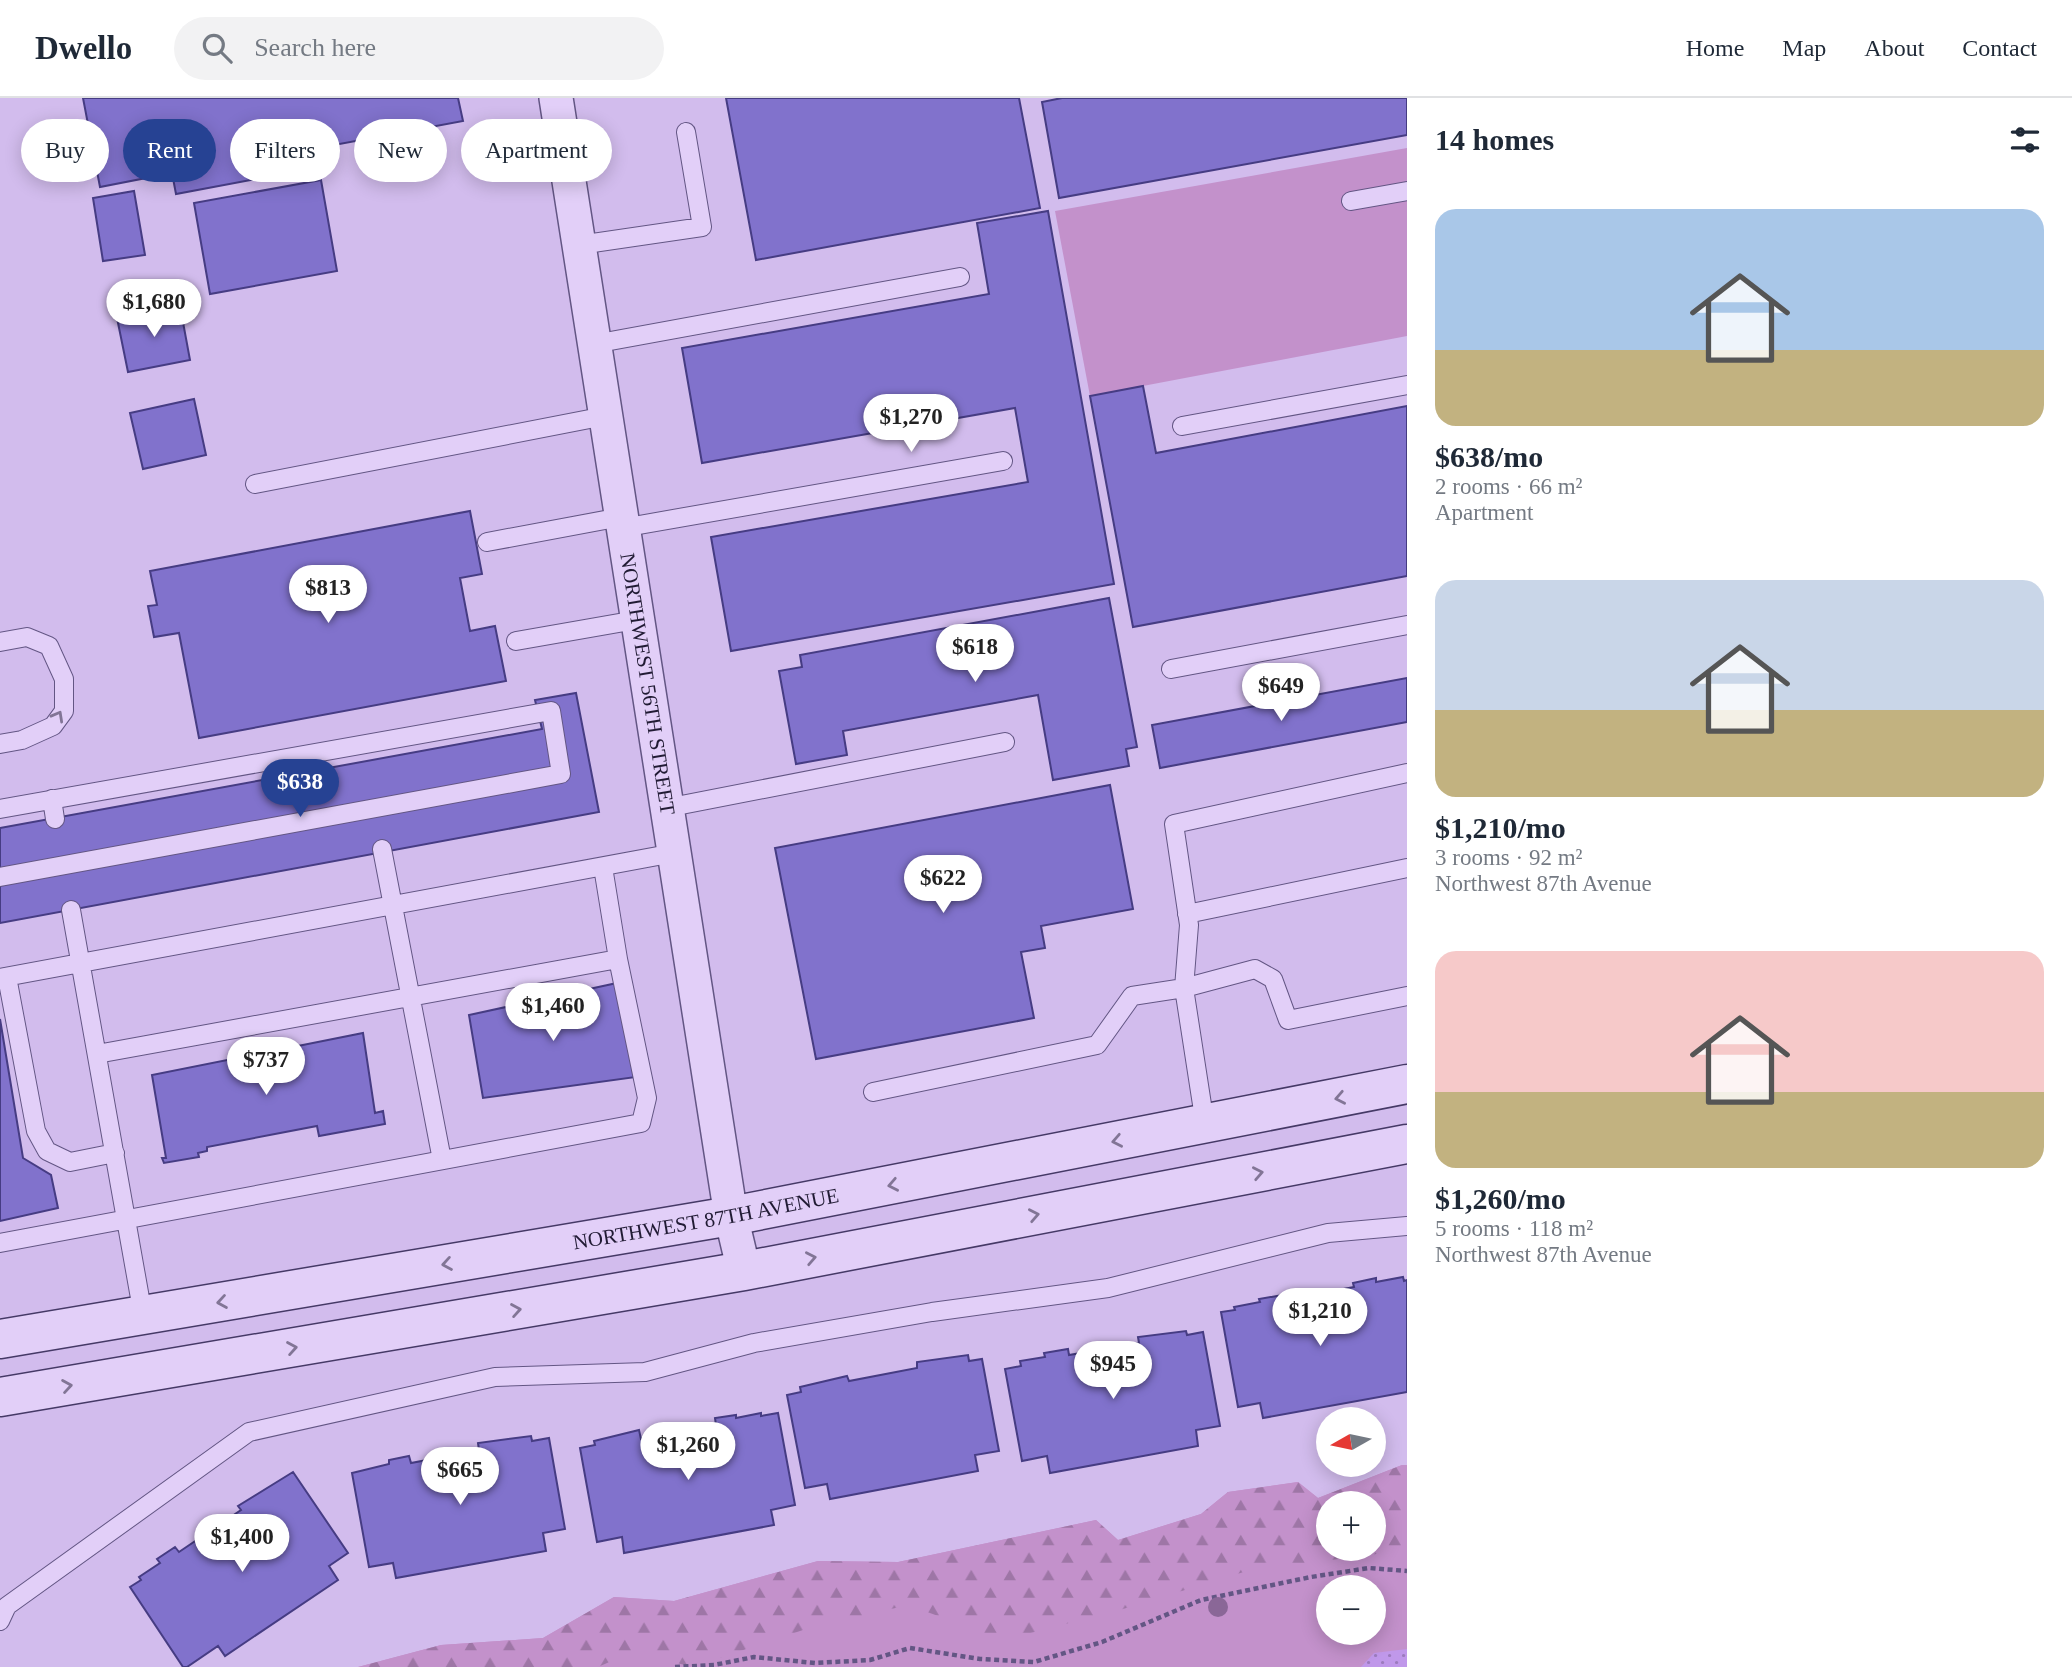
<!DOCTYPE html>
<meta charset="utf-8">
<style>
body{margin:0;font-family:Georgia,serif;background:#f2f2f3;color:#1f2937;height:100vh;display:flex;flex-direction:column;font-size:26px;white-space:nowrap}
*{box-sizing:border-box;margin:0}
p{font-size:23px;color:#747a83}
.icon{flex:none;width:38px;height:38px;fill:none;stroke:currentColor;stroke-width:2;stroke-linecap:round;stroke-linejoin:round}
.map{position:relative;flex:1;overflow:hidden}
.drawer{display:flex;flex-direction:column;background:#fff;width:665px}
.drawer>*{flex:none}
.banner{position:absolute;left:21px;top:21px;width:665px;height:63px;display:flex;gap:14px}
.needle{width:46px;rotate:261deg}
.controls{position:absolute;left:1316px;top:1309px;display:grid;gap:14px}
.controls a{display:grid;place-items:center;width:70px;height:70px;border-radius:50%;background:#fff;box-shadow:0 4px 18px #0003;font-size:35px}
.price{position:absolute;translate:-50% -60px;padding:0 16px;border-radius:24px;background:#fff;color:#222;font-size:23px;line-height:46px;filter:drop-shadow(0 2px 4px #0008)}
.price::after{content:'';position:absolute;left:50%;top:42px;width:21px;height:16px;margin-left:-10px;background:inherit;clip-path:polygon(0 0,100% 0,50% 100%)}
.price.selected{background:#264293;color:#fff}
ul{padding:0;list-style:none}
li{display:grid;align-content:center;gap:14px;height:371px;padding:0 28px}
li span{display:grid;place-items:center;height:217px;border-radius:21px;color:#555}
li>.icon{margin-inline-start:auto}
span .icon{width:126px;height:126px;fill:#fffc;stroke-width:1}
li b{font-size:30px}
h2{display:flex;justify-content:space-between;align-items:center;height:84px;padding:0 28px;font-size:30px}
.pill{padding:0 24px;border-radius:32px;background:#fff;box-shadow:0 4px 18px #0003;font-size:24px;line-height:63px}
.pill.selected{background:#264293;color:#fff}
header{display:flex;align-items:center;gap:42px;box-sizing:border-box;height:98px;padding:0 35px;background:#fff;border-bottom:2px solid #e0e1e3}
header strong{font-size:33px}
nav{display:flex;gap:38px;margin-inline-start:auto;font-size:24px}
.search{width:490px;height:63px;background:#f2f2f3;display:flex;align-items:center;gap:18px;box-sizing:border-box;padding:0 24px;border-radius:38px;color:#747a83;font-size:26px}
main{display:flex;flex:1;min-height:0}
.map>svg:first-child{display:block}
</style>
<header>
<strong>Dwello</strong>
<div class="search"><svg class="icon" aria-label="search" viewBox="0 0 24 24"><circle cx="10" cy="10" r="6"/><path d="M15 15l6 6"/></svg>Search here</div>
<nav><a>Home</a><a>Map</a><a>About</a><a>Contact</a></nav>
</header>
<main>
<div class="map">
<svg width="1407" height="1569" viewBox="0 0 1407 1569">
<defs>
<pattern id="forest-firs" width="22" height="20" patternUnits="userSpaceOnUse" patternTransform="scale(1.75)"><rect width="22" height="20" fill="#c391cb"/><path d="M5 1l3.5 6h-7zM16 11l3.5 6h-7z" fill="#9e76a6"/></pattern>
<pattern id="sand-dots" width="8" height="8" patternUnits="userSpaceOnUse" patternTransform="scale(1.75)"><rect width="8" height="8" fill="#c098ea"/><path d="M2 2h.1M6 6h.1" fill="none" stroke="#9c7bbe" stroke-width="1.8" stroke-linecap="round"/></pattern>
</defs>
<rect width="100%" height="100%" fill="#d2bced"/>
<!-- green -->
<path fill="#c391cb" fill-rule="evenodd" d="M1407,50V238L1090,298L1055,113Z
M1402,1367H1407V1569H358L441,1547L543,1540L614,1499L674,1503L818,1463L898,1464L1096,1422L1118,1442L1201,1416L1228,1394L1298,1384L1318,1400ZM1328,1405H1374V1451H1328ZM1328,1489H1374V1535H1328Z"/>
<!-- forest -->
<path fill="url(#forest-firs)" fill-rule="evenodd" d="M1402,1367H1407V1452L1247,1473L1123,1511L1004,1542L908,1507L803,1532L693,1569L632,1554L598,1569H358L441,1547L543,1540L614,1499L674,1503L818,1463L898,1464L1096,1422L1118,1442L1201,1416L1228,1394L1298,1384L1318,1400ZM1328,1405H1374V1451H1328Z"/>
<!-- sand -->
<path fill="url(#sand-dots)" d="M1407,1551V1569H1361L1374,1555Z"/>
<!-- building -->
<path fill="#8172cc" stroke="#463c83" stroke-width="2" d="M83,0H458L463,23L291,55L294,74L176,96L172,75L100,89Z
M726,0H1019L1040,110L756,162Z
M1062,0H1407V37L1059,100L1042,4Z
M321,82L337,173L210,196L194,105Z
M134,93L145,157L103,163L93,100Z
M1048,113L1114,486L731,553L711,439L1028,384L1015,310L702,365L682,250L989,196L977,125Z
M180,208L190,262L128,274L117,220Z
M1143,288L1156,355L1407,308V478L1133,529L1090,298Z
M194,301L206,357L143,371L130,315Z
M470,413L482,476L460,480L470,533L495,528L506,583L199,640L179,535L154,539L148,508L157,507L150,473Z
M1109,500L1137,649L1126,651L1129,668L1053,682L1038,597L843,633L847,657L796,666L779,573L802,569L800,557Z
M1407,580V624L1160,670L1152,627Z
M576,595L599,714L0,825V730L542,631L535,602Z
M1110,687L1133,811L1041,828L1045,850L1021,854L1034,920L816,961L775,750Z
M617,885L636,979L483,1000L469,917Z
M0,921L23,1060L51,1077L58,1110L0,1123Z
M363,935L375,1015L383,1013L385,1026L319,1038L317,1028L207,1049V1053L198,1055L199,1059L164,1065L162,1060H166L152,977Z
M1403,1179L1404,1183L1407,1182V1294L1263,1320L1260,1305L1238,1309L1221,1214L1235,1212L1234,1209L1260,1204L1259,1201L1283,1197L1284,1202L1354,1189L1353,1185L1376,1180V1184Z
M1186,1233L1187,1237L1203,1234L1220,1328L1196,1332L1198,1348L1050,1375L1047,1358L1022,1363L1005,1271L1021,1268L1020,1263L1045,1259L1044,1255L1068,1251L1069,1257L1139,1245L1138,1239Z
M968,1257L969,1263L982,1261L999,1353L975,1357L978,1373L830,1401L827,1386L805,1390L787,1297L801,1294L800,1289L847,1278L849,1283L917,1270V1264Z
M761,1315V1318L778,1315L795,1407L771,1412L774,1427L624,1455L622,1439L597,1444L580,1350L595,1347L594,1343L639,1332L641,1341L716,1327L715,1320L736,1317V1320Z
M531,1338L532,1343L549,1340L565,1431L543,1435L546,1453L396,1480L393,1465L369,1469L352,1375L389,1366V1362L409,1358L411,1365L479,1352L478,1345Z
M293,1374L348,1455L329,1468L338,1482L225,1558L218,1548L187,1569H183L130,1489L141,1482L139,1479L160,1465L157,1461L175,1449L179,1454L241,1412L238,1408Z"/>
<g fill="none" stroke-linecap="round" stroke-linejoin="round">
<!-- lane casing -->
<g stroke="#635684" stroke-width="20">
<path id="lane" d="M1351,103L1407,93
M579,147L702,129L686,34
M594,246L960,179
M1182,328L1407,287
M255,386L605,318
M622,430L1003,363
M487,444L621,419
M516,543L636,522
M0,544L27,539L49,548L64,581V613L53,628L22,642L0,646
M1171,571L1407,527
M1407,675L1174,726L1189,827L1184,890L1255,871L1273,881L1288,922L1407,898
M52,701L55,721
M666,710L1005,644
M0,711L551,613L561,676L0,779
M382,751L442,1062
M71,812L143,1217
M1187,816L1407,770
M7,879L36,1033L47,1053L70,1064L115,1055
M0,880L674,755
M97,956L618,861L603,769
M873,994L1097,947L1132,898L1184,890L1205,1026
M0,1145L641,1025L647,1000L618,861
M0,1523L7,1508L249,1334L495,1279L645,1274L754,1245L932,1214L1108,1190L1328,1135L1407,1128"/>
</g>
<!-- street casing -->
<g stroke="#635684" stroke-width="36">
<g id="street">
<path id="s1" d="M556,0L731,1118L744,1173"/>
</g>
</g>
<!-- secondary casing -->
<g stroke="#453966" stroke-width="41">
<g id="secondary">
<path id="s2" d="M0,1241L731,1118L1407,986"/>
<path d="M0,1299L744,1173L1407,1046"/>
</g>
</g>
<!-- path -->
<path stroke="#635684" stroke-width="4.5" stroke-dasharray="5 3.5" stroke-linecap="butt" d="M675,1569L714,1567L754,1559L815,1565L870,1562L910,1550L980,1561L1034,1564L1102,1544L1201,1502L1311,1479L1369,1470L1407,1473"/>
<!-- lane -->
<use href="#lane" stroke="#e2cff8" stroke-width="18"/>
<!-- street -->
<use href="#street" stroke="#e2cff8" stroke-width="33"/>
<!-- secondary -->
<use href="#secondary" stroke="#e2cff8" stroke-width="38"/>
</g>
<!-- trees -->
<circle fill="#8a6797" cx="1218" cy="1509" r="10"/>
<!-- one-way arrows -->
<defs><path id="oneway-chevron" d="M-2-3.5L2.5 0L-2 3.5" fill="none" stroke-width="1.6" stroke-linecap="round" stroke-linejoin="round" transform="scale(1.75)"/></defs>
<g stroke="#827596">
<use href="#oneway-chevron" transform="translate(58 618) rotate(-61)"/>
<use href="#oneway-chevron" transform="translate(1340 1000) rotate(169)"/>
<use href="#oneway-chevron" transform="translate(1117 1043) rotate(169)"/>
<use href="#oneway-chevron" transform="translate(1258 1075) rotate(-11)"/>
<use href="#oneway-chevron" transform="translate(893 1087) rotate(169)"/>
<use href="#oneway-chevron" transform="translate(1034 1117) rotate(-11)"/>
<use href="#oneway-chevron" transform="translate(811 1160) rotate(-11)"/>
<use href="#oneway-chevron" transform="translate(447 1166) rotate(170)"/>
<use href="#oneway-chevron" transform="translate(222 1204) rotate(171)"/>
<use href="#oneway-chevron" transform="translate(516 1212) rotate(-10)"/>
<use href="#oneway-chevron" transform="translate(292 1250) rotate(-10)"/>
<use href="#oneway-chevron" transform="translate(67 1288) rotate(-9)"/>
</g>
<g text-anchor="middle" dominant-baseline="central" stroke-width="5" stroke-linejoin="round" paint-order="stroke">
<!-- street labels -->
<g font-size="21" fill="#211b34" stroke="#dfccf5">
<text stroke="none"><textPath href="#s1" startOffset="593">NORTHWEST 56TH STREET</textPath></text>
<text stroke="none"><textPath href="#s2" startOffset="716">NORTHWEST 87TH AVENUE</textPath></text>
</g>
</g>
</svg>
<div class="controls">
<a><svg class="needle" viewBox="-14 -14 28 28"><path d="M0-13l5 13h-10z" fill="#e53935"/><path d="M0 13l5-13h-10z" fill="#747a83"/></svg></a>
<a>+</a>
<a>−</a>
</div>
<b class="price" style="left:154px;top:241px">$1,680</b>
<b class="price" style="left:911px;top:356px">$1,270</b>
<b class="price" style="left:328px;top:527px">$813</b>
<b class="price" style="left:975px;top:586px">$618</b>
<b class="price" style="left:1281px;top:625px">$649</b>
<b class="price selected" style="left:300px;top:721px">$638</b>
<b class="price" style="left:943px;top:817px">$622</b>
<b class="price" style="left:553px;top:945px">$1,460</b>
<b class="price" style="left:266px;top:999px">$737</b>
<b class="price" style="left:1320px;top:1250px">$1,210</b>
<b class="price" style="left:1113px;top:1303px">$945</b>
<b class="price" style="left:688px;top:1384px">$1,260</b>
<b class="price" style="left:460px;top:1409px">$665</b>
<b class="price" style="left:242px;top:1476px">$1,400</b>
<div class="banner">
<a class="pill">Buy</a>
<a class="pill selected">Rent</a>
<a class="pill">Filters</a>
<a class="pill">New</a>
<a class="pill">Apartment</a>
</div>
</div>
<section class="drawer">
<h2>14 homes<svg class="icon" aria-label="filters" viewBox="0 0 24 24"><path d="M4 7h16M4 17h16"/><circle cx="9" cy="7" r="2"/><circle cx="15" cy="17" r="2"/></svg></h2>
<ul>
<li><span style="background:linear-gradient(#a9c7e8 65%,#c2b280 0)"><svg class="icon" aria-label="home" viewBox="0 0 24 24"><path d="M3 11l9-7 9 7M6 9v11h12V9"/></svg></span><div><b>$638/mo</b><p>2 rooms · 66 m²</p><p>Apartment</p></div></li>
<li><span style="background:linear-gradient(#c9d6e8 60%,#c2b280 0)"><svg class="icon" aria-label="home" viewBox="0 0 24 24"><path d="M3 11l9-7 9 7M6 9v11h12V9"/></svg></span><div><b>$1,210/mo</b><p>3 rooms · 92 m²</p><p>Northwest 87th Avenue</p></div></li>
<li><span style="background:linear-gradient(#f6c9c9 65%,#c2b280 0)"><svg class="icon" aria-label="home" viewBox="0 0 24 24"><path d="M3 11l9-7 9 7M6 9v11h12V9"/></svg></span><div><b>$1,260/mo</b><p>5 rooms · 118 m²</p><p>Northwest 87th Avenue</p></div></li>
</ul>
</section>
</main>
